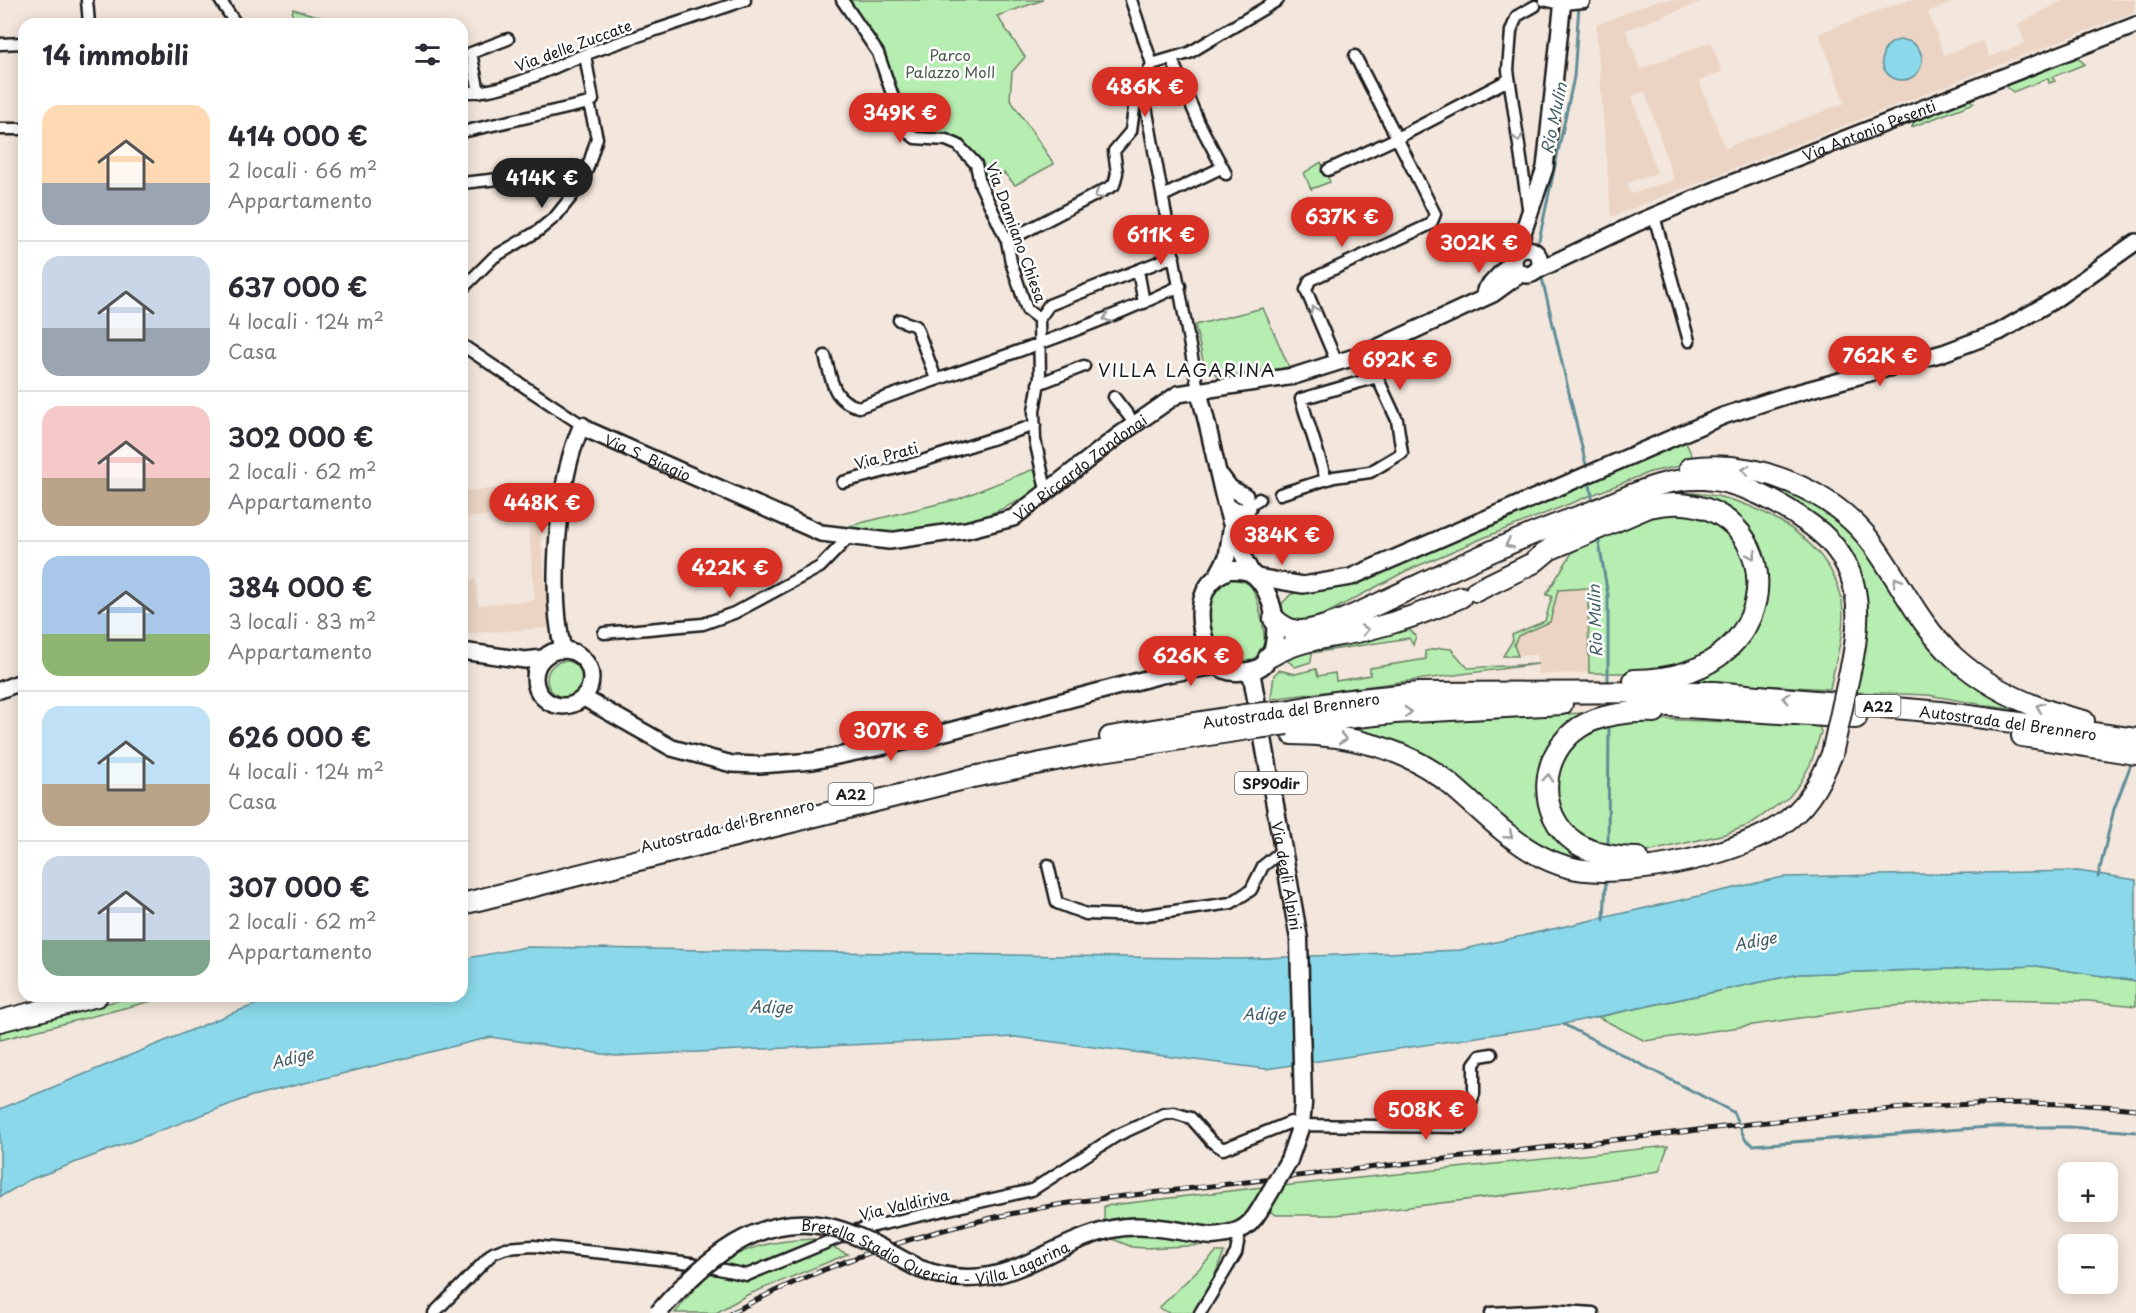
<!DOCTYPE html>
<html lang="it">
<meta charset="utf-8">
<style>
body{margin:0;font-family:"Playpen Sans",sans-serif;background:#f7f7f7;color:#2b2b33;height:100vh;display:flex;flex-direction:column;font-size:22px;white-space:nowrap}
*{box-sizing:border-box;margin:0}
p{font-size:20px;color:#7c7c81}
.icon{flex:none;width:33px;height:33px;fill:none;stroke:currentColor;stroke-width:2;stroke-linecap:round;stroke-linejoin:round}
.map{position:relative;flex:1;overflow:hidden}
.details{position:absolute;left:18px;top:18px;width:450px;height:984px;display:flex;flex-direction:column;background:#fff;border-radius:18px;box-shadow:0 3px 15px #0003}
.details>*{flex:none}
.buttons{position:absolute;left:2058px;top:1162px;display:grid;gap:12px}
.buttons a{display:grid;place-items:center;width:60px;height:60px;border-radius:12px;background:#fff;box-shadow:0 3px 15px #0003;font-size:30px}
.price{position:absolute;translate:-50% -51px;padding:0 14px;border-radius:21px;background:#d93025;color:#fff;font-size:20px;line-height:39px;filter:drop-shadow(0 2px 3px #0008)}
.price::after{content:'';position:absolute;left:50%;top:36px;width:18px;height:14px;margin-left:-9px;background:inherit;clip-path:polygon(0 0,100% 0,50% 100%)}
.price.active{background:#222;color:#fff}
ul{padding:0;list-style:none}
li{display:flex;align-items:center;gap:18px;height:150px;padding:0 24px}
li+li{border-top:2px solid #e1e1e2}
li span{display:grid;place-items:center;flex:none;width:168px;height:120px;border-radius:18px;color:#555}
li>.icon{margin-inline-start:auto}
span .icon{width:72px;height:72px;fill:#fffc;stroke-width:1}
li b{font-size:26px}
h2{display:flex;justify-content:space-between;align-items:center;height:72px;padding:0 24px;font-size:26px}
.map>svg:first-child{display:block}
</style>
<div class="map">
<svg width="2136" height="1313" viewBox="0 0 2136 1313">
<rect width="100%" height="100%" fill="#f3e6dc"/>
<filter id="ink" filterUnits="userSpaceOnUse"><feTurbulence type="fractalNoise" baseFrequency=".0167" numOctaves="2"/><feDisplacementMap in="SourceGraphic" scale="12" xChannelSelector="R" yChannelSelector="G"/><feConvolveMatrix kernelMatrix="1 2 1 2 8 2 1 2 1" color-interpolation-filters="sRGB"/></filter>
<g filter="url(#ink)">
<!-- built -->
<path fill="#ebd4c3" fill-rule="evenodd" d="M1658,0H1706L1626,30L1640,69L1711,42L1722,72L1699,81L1725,148L1845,103L1819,33L1908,0H1958L1928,12L1944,55L1983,41L1989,57L2025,43L2018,24L2065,0H2135L2134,12L1611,217L1596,25ZM1645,92L1674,180L1631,194L1627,183L1657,173L1632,96Z
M519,487L538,509L550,628L462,634V581L476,580L478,605L535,600L527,512L462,518V491Z
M1588,588L1589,673L1538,674L1537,655H1518L1514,645L1518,636L1550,622L1558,590Z"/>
<!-- green -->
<path fill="#b6edb0" stroke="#698466" stroke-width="1.5" d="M848,0H1043L997,16L1025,57L1012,72L1010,99L1054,164L1015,185L1004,173L989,181C983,170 977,157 969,148C951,130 922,142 904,122Z
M293,9L331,20L330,24H290Z
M2075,56L2085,64L2052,77L2055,81L2049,83L2048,78L2013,92L2007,87L2008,81Z
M1967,98L1974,103L1912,127L1915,119Z
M1321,162L1330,182L1311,189L1304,173Z
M1263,308L1289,367L1222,379L1204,365L1195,325Z
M1684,438L1695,463L1650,472L1488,536L1406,571L1303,626L1284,621L1281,605L1290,595Z
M1034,469L1039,488C984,526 912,539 846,534L849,526L958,499Z
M1682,473L1761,476L1841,517L1919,623L2052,717L1928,695L1853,692L1863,638L1830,533Z
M1679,493C1741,490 1832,535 1842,602C1846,631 1835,661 1830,689L1671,680L1751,630L1744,532L1649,501Z
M1666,508L1720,522L1751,568L1741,625L1696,662L1646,673H1589L1588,588L1558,590L1550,622L1518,636L1514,645L1518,656H1503L1513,640L1512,635L1545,621L1552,596L1546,595L1576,546Z
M1230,578C1236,579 1243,580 1248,584C1258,591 1267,636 1263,647C1260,655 1253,660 1247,665L1228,664L1216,655L1208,629L1206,606L1215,584Z
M1408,628L1416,636L1413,645L1409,638L1312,653L1311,662L1295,667L1287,660L1289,655Z
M1441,648L1451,649L1468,668L1538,664L1271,699L1274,675L1279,670L1295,674L1316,669L1318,676L1335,673L1336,681L1370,675V668L1426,659L1425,651Z
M547 679a18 18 0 1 1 36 0a18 18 0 1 1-36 0Z
M1597,712L1578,719L1542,795L1599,863L1561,855L1544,849L1529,839L1481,800L1323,727L1388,721L1471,720Z
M1656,719L1756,723L1817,720L1821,732L1811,763L1800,783L1789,797L1749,825L1725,834L1638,854L1578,838L1554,803L1558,757L1595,725Z
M2037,966L2136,981V1006L2089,1001L1981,999L1868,1008L1645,1041L1598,1017L1799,974Z
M135,996H171L0,1040V1031Z
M1668,1146L1659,1171L1538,1191L1393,1209L1334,1215H1276L1271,1212L1268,1206L1282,1186Z
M1263,1187C1257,1197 1251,1211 1246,1219C1232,1238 1166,1221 1146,1219C1131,1218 1118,1219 1104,1223V1206Z
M1127,1234L1228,1244L1145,1248L1132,1247L1110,1238Z
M814,1239L848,1254L747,1295L716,1313H675C718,1257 743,1242 814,1239Z
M1216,1252H1224L1210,1287L1194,1313H1169L1159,1308Z"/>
<!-- water -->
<path fill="#8ad8e9" stroke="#5e8d97" stroke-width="1.5" d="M1882 60a20 20 0 1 1 40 0a20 20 0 1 1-40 0Z
M2078,871L2136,880V981L2037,966L1799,974L1563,1024L1266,1069L1015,1037L616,1056L491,1037L252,1096L29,1180L0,1197V1109L235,1012L280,996H462V959L526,947L1241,959L1460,950L1783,877Z"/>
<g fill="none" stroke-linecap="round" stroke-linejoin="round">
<!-- stream -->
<path stroke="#5e8d97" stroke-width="3" d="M1539,240L1574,77L1579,5
M1542,278L1587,469
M1589,478L1593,504
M1598,537L1608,595V686
M1608,848L1609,723
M2098,877L2114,809L2131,764
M1604,920L1606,878
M1563,1024L1733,1112L1745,1139L1753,1145L1988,1127H2068L2136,1132"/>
<!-- street-tunnel -->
<path stroke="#c8beb6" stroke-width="10" stroke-dasharray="10 5" stroke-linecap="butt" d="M1259,499L1280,494"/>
<!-- street casing -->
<g stroke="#1c1c1c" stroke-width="15">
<path id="street" d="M87,0L89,24
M220,0L236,24
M842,0L878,53L904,129L915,138L946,140L958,145L976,164L980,184L1007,241L1011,262L1027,310L1039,319
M1131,0L1152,64
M1544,0L1562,4L1584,2
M0,44L24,43
M1172,60L1199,123L1226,174
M1152,64L1189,53L1278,0
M1142,85L1198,390
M462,92C505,94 545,70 584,55C637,35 692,19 745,0
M479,92L471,53L508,39
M0,129H24
M462,132L589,103L593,100L585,55
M1328,170L1397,138L1355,56
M462,183L526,176
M1163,196L1223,167
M1529,214L1508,70L1511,31L1517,16L1535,6
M1654,216L1689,341
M1007,241L1114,185L1117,173L1114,151L1131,131L1135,101L1152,64
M1138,270L1144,303
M462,289L494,257L538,231L556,216L572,196L587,170L597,138L589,103
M899,320L916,326L936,379
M462,345L582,425
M825,356C832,380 832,401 859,407C967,368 1076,335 1180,286
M1337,363L1306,290L1310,280L1431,224L1435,214L1397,138L1508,80
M1038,384L1084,366
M1114,397L1135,424
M843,482L916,463L1035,425
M1047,494L1035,440L1034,411L1040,376L1039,319L1049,305L1174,256
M1280,494L1334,477L1370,472L1402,453L1397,420L1377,377L1301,399L1326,479
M1227,505L1243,509L1259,499
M604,633L703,624L734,613L820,567L848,538
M1048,865L1057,903L1086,914L1139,916L1231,903L1251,890L1263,866L1284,849
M434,1313L493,1253L506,1248L533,1246L625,1255L691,1263L747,1275L857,1230L1032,1190L1116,1136L1164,1114L1174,1113L1191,1118L1211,1141L1223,1149L1291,1122L1294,1125L1462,1127L1474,1094V1064L1480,1056L1492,1054
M1200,1313L1236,1253L1240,1232
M1491,1313L1549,1310L1593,1313"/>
</g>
<!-- secondary casing -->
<g stroke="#1c1c1c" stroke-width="20">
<g id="secondary">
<circle cx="1527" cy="262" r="13"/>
<path id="s1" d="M1534,272L1637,223L1737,181L2136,25"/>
<path d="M1485,290L1514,259L1545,168L1563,0"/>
<path d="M1198,390C1217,450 1221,519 1252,574"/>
<path d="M1221,476L1230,488L1245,496"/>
<path d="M1234,532L1238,520L1248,508"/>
<path d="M1218,574L1227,557L1231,530"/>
<path d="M1256,577L1303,585L1351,577L1723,416L1785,396L1943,353L1999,332L2054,300L2136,242"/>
<circle cx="563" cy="678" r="28"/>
<path id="s2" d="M563,650C549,592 557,479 582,425L588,430L821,533L889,541L966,530L1013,518L1118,436L1178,394L1294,376L1361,355L1493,294L1522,273"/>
<path d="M462,651L525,660L543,658"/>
<path d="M1178,668L1193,661L1205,642"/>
<path d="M0,690L24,681"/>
<path d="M584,698L672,748L732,764L759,765L813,761L919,739L1161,675L1217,666"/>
</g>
</g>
<!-- primary casing -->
<g stroke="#1c1c1c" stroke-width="21">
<g id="primary">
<path d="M1229,570C1236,570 1244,569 1251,573C1274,588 1284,640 1266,662C1259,671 1248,671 1237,672C1219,673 1211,659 1206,644C1196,615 1198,582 1229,570Z"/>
<path id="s3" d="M1251,671L1299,939L1303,1104L1301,1125L1289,1160"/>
<path d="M1212,1236C1234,1234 1247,1231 1259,1211"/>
</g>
</g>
<!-- highway casing -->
<g stroke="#1c1c1c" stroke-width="24">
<g id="highway">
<path d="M1690,468C1756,459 1832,490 1872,543C1900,581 1919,625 1954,657C1990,690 2038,710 2084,721"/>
<path d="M1553,548L1649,507C1786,477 1806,679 1634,680"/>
<path d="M1476,591L1533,563L1562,539"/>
<path d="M1274,619C1282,626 1291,632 1302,631C1331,628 1369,608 1395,596C1457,567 1519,537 1583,515C1624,500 1659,477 1704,479C1741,481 1781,503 1811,525C1865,564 1863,618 1849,676"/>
<path d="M1269,657C1306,636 1331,639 1370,629C1402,621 1432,610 1461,597"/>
<path d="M1639,704L1856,718"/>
<path id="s4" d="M1285,711L1341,701L1419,693L1714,692L1940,712L2136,739"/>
<path d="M1287,724L1395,713L1562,704"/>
<path d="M1292,734C1347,734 1407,748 1450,784C1480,809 1507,839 1542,857C1552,862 1566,867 1577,869C1631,878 1748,854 1790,818C1811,801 1822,778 1832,754"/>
<path d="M2022,736L2136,754"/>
<path d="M1110,737L1244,715"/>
<path d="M1638,858C1617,858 1595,855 1576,843C1535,815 1539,753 1580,727C1600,714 1632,711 1655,712"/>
<path d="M462,904L968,778L1095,752L1249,729"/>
<path d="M0,1021L97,996"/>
</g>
</g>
<!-- street -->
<use href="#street" stroke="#fff" stroke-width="10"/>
<!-- secondary -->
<use href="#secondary" stroke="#fff" stroke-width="15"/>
<!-- primary -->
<use href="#primary" stroke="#fff" stroke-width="16"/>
<!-- highway -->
<use href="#highway" stroke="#fff" stroke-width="20"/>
<!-- rail casing -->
<g stroke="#1c1c1c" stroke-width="5">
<path id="rail" d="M731,1313C840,1255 959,1220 1081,1201C1270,1178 1459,1158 1648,1136C1806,1118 1978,1091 2136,1109"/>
</g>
<!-- rail -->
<use href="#rail" stroke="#fff" stroke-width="3" stroke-dasharray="9" stroke-linecap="butt"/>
<!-- primary-bridge casing -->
<g stroke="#1c1c1c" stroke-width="21" stroke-linecap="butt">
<g id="primary-bridge">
<path d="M1259,1211L1289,1160"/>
<path id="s5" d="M658,1313C702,1262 760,1208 833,1228C864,1236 892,1255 920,1269C1004,1299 1039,1246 1112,1229C1145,1222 1180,1232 1212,1236"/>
</g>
</g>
<!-- highway-bridge casing -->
<g stroke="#1c1c1c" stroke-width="24" stroke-linecap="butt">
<path id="highway-bridge" d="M1244,715L1285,711
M1249,729L1287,724
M1832,754L1849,676"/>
</g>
<!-- primary-bridge -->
<use href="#primary-bridge" stroke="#fff" stroke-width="16"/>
<!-- highway-bridge -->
<use href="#highway-bridge" stroke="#fff" stroke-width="20"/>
</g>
<!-- one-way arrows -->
<defs><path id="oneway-chevron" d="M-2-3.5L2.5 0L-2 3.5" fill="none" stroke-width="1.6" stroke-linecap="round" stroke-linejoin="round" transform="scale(1.5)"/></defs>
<g stroke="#999">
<use href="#oneway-chevron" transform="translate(1518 138) rotate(80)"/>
<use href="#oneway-chevron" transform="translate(1098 195) rotate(150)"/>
<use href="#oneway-chevron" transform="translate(1314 310) rotate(-113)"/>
<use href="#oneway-chevron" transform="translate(1107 318) rotate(158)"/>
<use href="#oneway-chevron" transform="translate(1746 470) rotate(-171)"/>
<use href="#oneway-chevron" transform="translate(1509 544) rotate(155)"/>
<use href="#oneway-chevron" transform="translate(1752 555) rotate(65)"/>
<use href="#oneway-chevron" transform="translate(1897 581) rotate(-121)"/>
<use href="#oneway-chevron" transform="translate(1365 630) rotate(-11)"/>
<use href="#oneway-chevron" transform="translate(1786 698) rotate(-175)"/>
<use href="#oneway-chevron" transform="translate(2040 707) rotate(-159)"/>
<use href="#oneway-chevron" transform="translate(1408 712) rotate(-3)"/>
<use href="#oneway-chevron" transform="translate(1343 739) rotate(10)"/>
<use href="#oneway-chevron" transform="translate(1548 778) rotate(-85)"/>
<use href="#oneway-chevron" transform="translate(1509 835) rotate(39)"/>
</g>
</g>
<g text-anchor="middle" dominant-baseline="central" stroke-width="5" stroke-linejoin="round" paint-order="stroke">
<!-- shield labels -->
<g fill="#fff" stroke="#606060" stroke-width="1.5">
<rect x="1855.5" y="695" width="45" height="22" rx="4.5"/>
<rect x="1235" y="772" width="72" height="22" rx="4.5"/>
<rect x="828.5" y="783" width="45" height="22" rx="4.5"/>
</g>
<g font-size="14" font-weight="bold" fill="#1c1c1c">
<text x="1878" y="706">A22</text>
<text x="1271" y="783">SP90dir</text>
<text x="851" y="794">A22</text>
</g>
<!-- street labels -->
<g font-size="15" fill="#1c1c1c" stroke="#fff">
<text transform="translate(573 45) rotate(-20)">Via delle Zuccate</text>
<text stroke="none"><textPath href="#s1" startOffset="364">Via Antonio Pesenti</textPath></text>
<text transform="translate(1017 232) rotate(70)">Via Damiano Chiesa</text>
<text transform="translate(886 455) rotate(-15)">Via Prati</text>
<text stroke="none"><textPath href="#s2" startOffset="302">Via S. Biagio</textPath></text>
<text stroke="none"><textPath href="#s2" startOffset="770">Via Riccardo Zandonai</textPath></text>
<text transform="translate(1291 710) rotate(-8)">Autostrada del Brennero</text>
<text stroke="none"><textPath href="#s4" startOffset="726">Autostrada del Brennero</textPath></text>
<text transform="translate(727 825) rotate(-14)">Autostrada del Brennero</text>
<text stroke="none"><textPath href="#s3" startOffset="208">Via degli Alpini</textPath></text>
<text transform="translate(904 1204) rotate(-13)">Via Valdiriva</text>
<text stroke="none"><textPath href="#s5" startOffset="316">Bretella Stadio Quercia - Villa Lagarina</textPath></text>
</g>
<!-- park labels -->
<g font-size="15" fill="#4a5b48" stroke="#fff">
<text x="950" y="54">Parco<tspan x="950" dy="17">Palazzo Moll</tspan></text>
</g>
<!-- water labels -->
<g font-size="16" font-style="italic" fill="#425e64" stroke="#fff">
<text transform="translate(1553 118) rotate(-78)">Rio Mulin</text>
<text transform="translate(1594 621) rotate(-92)">Rio Mulin</text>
<text transform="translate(1755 940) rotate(-11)">Adige</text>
<text transform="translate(771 1006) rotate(1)">Adige</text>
<text x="1264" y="1013">Adige</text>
<text transform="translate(292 1057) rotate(-14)">Adige</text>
</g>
<!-- quarter labels -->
<g font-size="18" letter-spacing="1.5" fill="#1c1c1c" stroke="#fff">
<text x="1187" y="369">VILLA LAGARINA</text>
</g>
</g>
</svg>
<div class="buttons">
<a>+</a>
<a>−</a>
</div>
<b class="price" style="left:1145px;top:118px">486K €</b>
<b class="price" style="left:900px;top:144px">349K €</b>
<b class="price active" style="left:542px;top:209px">414K €</b>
<b class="price" style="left:1342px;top:248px">637K €</b>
<b class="price" style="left:1161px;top:266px">611K €</b>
<b class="price" style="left:1479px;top:274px">302K €</b>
<b class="price" style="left:1880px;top:387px">762K €</b>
<b class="price" style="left:1400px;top:391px">692K €</b>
<b class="price" style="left:542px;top:534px">448K €</b>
<b class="price" style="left:1282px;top:566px">384K €</b>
<b class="price" style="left:730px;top:599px">422K €</b>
<b class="price" style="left:1191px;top:687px">626K €</b>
<b class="price" style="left:891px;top:762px">307K €</b>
<b class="price" style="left:1426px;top:1141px">508K €</b>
<section class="details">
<h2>14 immobili<svg class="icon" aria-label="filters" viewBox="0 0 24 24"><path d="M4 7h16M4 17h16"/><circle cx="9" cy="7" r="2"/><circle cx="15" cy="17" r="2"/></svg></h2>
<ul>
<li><span style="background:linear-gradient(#ffd9b3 65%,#9aa5b1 0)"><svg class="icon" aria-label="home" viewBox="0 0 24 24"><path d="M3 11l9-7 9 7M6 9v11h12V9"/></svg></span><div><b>414 000 €</b><p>2 locali · 66 m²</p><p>Appartamento</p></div></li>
<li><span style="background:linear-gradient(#c9d6e8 60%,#9aa5b1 0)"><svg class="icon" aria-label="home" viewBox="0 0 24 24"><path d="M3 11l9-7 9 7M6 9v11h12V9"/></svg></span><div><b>637 000 €</b><p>4 locali · 124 m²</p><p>Casa</p></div></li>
<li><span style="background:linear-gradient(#f6c9c9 60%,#b9a48a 0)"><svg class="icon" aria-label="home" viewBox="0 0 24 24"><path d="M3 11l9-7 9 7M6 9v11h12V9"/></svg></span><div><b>302 000 €</b><p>2 locali · 62 m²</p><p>Appartamento</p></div></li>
<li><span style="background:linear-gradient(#a9c7e8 65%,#8fb573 0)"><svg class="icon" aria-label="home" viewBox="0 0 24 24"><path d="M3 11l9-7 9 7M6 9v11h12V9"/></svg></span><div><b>384 000 €</b><p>3 locali · 83 m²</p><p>Appartamento</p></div></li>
<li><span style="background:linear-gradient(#bfe0f5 65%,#b9a48a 0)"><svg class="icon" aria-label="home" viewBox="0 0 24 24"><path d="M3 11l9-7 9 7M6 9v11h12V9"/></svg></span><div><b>626 000 €</b><p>4 locali · 124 m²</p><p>Casa</p></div></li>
<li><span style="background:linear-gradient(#c9d6e8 70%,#7fa58c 0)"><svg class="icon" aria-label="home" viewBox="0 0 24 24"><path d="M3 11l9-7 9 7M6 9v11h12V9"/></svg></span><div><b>307 000 €</b><p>2 locali · 62 m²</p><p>Appartamento</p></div></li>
</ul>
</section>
</div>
